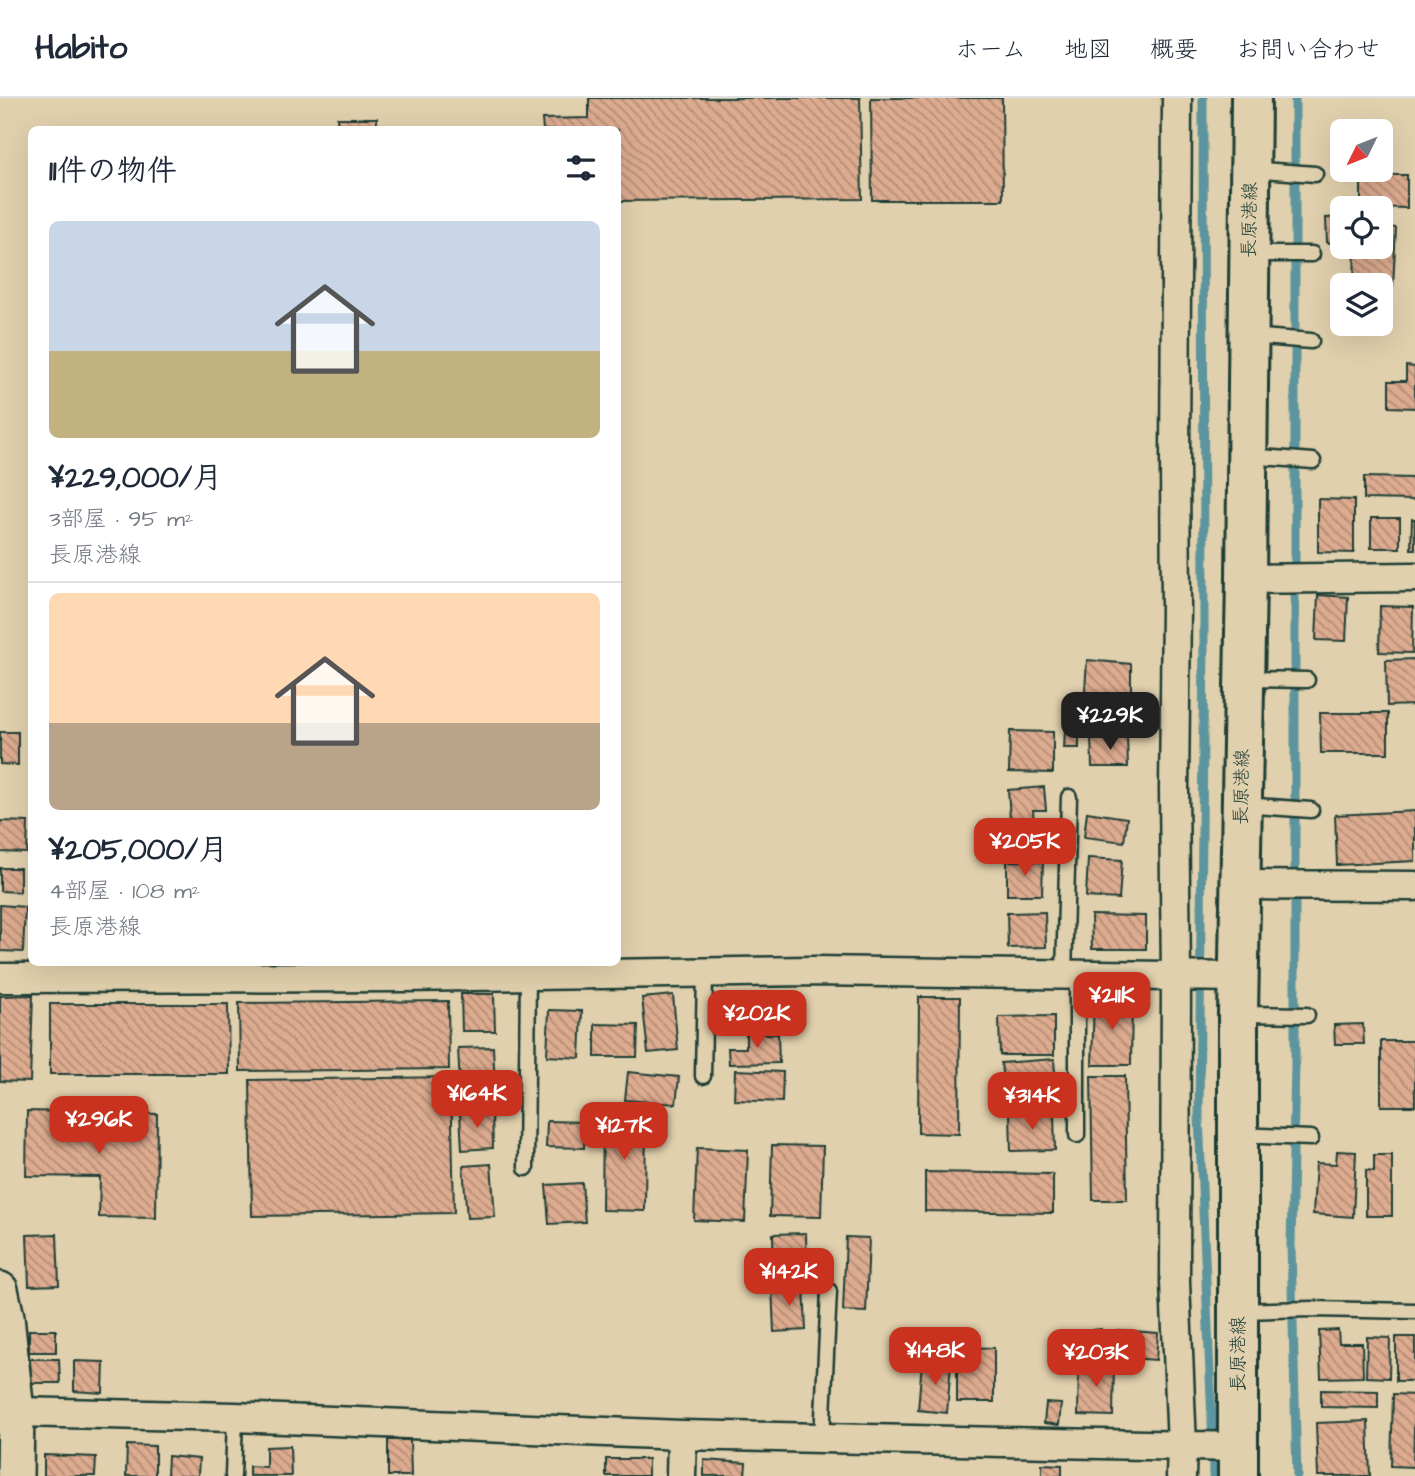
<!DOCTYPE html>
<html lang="ja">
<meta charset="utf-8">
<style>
body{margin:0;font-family:"Architects Daughter","Klee One",sans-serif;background:#f2f2f3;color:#1f2937;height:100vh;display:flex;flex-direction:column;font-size:26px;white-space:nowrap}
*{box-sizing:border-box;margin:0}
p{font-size:23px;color:#747a83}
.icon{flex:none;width:38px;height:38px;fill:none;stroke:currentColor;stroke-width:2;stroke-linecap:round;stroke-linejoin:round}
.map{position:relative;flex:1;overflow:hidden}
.details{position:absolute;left:28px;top:28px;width:593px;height:840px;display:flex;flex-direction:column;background:#fff;border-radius:10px;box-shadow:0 7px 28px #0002}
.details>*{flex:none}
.needle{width:46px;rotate:227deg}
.tools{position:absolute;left:1330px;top:21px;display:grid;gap:14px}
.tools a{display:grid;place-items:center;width:63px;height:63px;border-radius:10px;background:#fff;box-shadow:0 7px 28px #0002;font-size:35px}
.price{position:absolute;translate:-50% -60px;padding:0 16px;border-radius:14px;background:#c8321e;color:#fff;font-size:23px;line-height:46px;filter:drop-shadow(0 2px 4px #0008)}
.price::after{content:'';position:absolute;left:50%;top:42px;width:21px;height:16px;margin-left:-10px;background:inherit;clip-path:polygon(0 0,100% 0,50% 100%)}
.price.selected{background:#222;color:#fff}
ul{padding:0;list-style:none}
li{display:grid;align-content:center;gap:14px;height:371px;padding:0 21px}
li+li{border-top:2px solid #e0e1e3}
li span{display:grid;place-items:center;height:217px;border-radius:10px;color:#555}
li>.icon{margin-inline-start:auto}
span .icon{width:126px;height:126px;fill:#fffc;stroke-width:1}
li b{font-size:30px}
h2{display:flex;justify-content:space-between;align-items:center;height:84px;padding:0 21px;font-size:30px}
header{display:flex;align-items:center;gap:42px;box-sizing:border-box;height:98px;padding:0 35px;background:#fff;border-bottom:2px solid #e0e1e3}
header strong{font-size:33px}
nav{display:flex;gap:38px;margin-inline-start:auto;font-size:24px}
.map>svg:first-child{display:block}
</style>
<header>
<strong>Habito</strong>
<nav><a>ホーム</a><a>地図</a><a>概要</a><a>お問い合わせ</a></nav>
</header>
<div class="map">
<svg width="1415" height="1378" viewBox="0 0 1415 1378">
<defs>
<pattern id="building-back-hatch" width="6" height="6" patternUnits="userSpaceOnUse" patternTransform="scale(1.75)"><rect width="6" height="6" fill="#ddab8f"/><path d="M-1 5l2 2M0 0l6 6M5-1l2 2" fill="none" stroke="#b38c76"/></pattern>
</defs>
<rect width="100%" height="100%" fill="#e1d0ad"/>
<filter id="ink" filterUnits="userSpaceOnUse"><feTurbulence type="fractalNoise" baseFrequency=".0143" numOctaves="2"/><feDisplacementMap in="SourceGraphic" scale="14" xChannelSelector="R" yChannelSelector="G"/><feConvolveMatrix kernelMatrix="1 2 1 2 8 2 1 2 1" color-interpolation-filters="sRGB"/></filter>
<g filter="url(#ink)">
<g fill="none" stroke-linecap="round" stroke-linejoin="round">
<!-- stream -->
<path stroke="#5c959e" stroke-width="9" d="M1203,0L1204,545L1199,1018L1212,1324L1213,1378
M1295,0V965L1291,1148L1297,1378"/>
</g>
<!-- building -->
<path fill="url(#building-back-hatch)" stroke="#1f3d34" stroke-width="2" d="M589,0H860L862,101L618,103V32H543L542,21L589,20Z
M871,0H1002L1003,102H872Z
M337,20H377V32H338Z
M1361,77H1407V110L1361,109Z
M1342,119V144L1327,145L1326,120Z
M1381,129L1396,130L1393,189L1354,187L1355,149H1381Z
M1406,268L1415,269V310L1389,309V283H1406Z
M1364,379L1415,380V402L1364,401Z
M1318,401L1354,402V455L1318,454Z
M1371,420H1400V450H1371Z
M1412,421H1415V451H1411Z
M1318,497L1348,499L1346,543L1316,542Z
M1380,508L1413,509L1412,555L1379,554Z
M1415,561V607L1387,608L1386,562Z
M1087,562L1131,566V607H1084Z
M1320,615H1388V655H1321Z
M1065,632L1079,633V650H1064Z
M1010,633L1053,634V675L1009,674Z
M0,634H18V667L0,666Z
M1127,638L1128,669H1092L1091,639Z
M1044,689L1046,712H1033L1035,734L1011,735L1008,692Z
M1415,713V763L1337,767L1335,717Z
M1087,714L1127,720L1124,744L1084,739Z
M0,723L28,724L27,755L0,754Z
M1088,760L1122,762L1119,801L1086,799Z
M1007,763L1043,764L1042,797H1007Z
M0,770H20V794L0,793Z
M0,807L25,809L23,854L0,853Z
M1045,814L1046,849L1008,850L1007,815Z
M1091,817L1146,818V851H1092Z
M461,896H494L495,933H462Z
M33,897L30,984L0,983V898Z
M673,897L678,952L648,955L642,900Z
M919,899H960L959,1036L918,1035Z
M1094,900L1132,901L1131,967H1092Z
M448,903L449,971L240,973L239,905Z
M50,906H228L229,976H50Z
M549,912L582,913L580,960L547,958Z
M1054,918V957H1000L999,919Z
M595,926L638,927L637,959H595Z
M1363,926L1364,946H1335L1334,927Z
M746,936H778L779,965L729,966L728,950H746Z
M1381,943H1415V1008H1381Z
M493,949L495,988L460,989L458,950Z
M1054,961L1056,989L1004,993L1001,965Z
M735,972L783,974L782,1004L734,1002Z
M628,974L679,979L676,1006L625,1002Z
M1091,978H1125L1127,1102H1093Z
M451,979L454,1115L252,1118L250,982Z
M27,1013L157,1016L156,1120L99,1119L100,1079L26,1078Z
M492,1013L493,1050L462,1052L460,1015Z
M603,1016L646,1017L645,1113L602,1112Z
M1010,1016H1054L1055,1052L1011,1053Z
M547,1023L585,1024L584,1050L546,1049Z
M772,1047L823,1048L821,1119L770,1118Z
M697,1050L748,1052L745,1124L694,1122Z
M1337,1053L1356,1054L1353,1119L1313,1116L1316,1065L1336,1066Z
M1374,1057H1392V1118H1366V1072L1374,1073Z
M491,1066L495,1119L467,1120L463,1068Z
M925,1074L1053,1076V1115L925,1113Z
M582,1085L585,1124L549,1126L546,1087Z
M806,1135L807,1177L774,1178L773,1136Z
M57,1136L59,1187L29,1188L27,1137Z
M846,1139L869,1140L866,1214L843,1213Z
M804,1187L806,1232L774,1234L772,1189Z
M1101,1231L1102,1249L1073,1251L1072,1234Z
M29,1232H56V1254H29Z
M1118,1232L1158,1235L1156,1262L1116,1259Z
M1338,1232L1339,1245H1362L1363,1279L1321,1280L1319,1233Z
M1367,1239L1390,1240L1389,1280L1366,1279Z
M1396,1239H1415V1283H1396Z
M957,1249L994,1250V1304H957Z
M30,1261H59L60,1285H31Z
M74,1263L104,1264L103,1295L74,1293Z
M922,1263L951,1265L947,1315L918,1312Z
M1079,1264L1114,1265L1113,1318L1078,1317Z
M1321,1292L1378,1293V1310L1321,1309Z
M1393,1296L1415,1297L1413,1369L1391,1368Z
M1046,1305L1061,1306L1059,1327L1044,1325Z
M1368,1323L1370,1378H1318L1316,1325Z
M388,1342H410L411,1378H388Z
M127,1347L155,1348V1378H126Z
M290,1348L291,1378H249V1368L266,1369V1349Z
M44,1357L96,1359L95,1378H44Z
M168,1358L199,1361L198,1378H167Z
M606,1361H648V1378H606Z
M704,1362L746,1365L745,1378H704Z
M1042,1366L1062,1367V1378H1042Z"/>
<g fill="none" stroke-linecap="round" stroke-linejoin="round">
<!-- service casing -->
<g stroke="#1f3d34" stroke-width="19">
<path id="service" d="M1250,71L1315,76
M1251,156H1312
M1249,238L1311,243
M1248,358L1313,363
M1245,581L1307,582
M1243,707L1311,712
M1064,876L1069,699
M1239,916L1307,917
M703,978L705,875
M1077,1037V877
M1239,1037L1311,1040
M526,1070L528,877
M1239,1213L1312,1211L1415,1213
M822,1340L829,1193
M233,1378L235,1319"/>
</g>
<!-- minor casing -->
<g stroke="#1f3d34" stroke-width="33">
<path id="minor" d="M1177,0L1175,365L1176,509L1174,693L1176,878L1175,1184L1182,1348L1181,1378
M1246,481L1415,479
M1240,787L1415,788
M0,880L406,879L813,873L1239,879
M16,1314L235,1319L682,1337L1238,1349
M681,1378L682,1337"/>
</g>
<!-- tertiary casing -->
<g stroke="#1f3d34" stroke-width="40">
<path id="tertiary" d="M0,1192L6,1219L16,1314L15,1378"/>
</g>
<!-- secondary casing -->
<g stroke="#1f3d34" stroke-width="44">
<path id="secondary" d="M1238,1378V916L1246,481L1251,0"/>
</g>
<!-- service -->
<use href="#service" stroke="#e1d0ad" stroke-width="14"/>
<!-- minor -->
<use href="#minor" stroke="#e1d0ad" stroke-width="28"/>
<!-- tertiary -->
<use href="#tertiary" stroke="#e1d0ad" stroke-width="35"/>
<!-- secondary -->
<use href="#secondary" stroke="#e1d0ad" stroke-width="38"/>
</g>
</g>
<g text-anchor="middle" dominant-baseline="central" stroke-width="5" stroke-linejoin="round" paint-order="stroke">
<!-- street labels -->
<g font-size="19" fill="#1f3d34" stroke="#e1d0ad">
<text transform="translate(1250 122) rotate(-89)">長原港線</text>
<text transform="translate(1242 689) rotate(-89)">長原港線</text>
<text transform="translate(1238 1256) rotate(-90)">長原港線</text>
</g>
</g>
</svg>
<div class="tools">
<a><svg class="needle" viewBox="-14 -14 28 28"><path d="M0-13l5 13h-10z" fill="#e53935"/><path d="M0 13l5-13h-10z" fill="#747a83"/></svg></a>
<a><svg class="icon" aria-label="locate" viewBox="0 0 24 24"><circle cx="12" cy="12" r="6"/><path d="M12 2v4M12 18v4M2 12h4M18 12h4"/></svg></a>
<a><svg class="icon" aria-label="layers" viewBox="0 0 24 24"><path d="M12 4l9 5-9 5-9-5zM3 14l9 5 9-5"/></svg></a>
</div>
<b class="price selected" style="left:1110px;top:654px">¥229K</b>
<b class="price" style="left:1025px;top:780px">¥205K</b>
<b class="price" style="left:1112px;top:934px">¥211K</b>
<b class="price" style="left:757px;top:952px">¥202K</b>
<b class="price" style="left:477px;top:1032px">¥164K</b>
<b class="price" style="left:1032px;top:1034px">¥314K</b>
<b class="price" style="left:99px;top:1058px">¥296K</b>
<b class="price" style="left:624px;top:1064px">¥127K</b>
<b class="price" style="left:789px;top:1210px">¥142K</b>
<b class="price" style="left:935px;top:1289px">¥148K</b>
<b class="price" style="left:1096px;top:1291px">¥203K</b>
<section class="details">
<h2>11件の物件<svg class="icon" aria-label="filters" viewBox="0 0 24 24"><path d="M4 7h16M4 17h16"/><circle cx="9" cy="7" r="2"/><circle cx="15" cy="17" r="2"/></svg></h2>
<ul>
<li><span style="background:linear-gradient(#c9d6e8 60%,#c2b280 0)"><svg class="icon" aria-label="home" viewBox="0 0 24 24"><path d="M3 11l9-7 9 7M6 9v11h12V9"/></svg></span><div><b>¥229,000/月</b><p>3部屋 · 95 m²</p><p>長原港線</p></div></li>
<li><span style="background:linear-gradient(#ffd9b3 60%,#b9a48a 0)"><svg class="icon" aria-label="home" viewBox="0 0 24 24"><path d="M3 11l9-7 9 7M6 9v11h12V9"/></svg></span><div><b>¥205,000/月</b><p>4部屋 · 108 m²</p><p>長原港線</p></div></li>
</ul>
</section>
</div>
